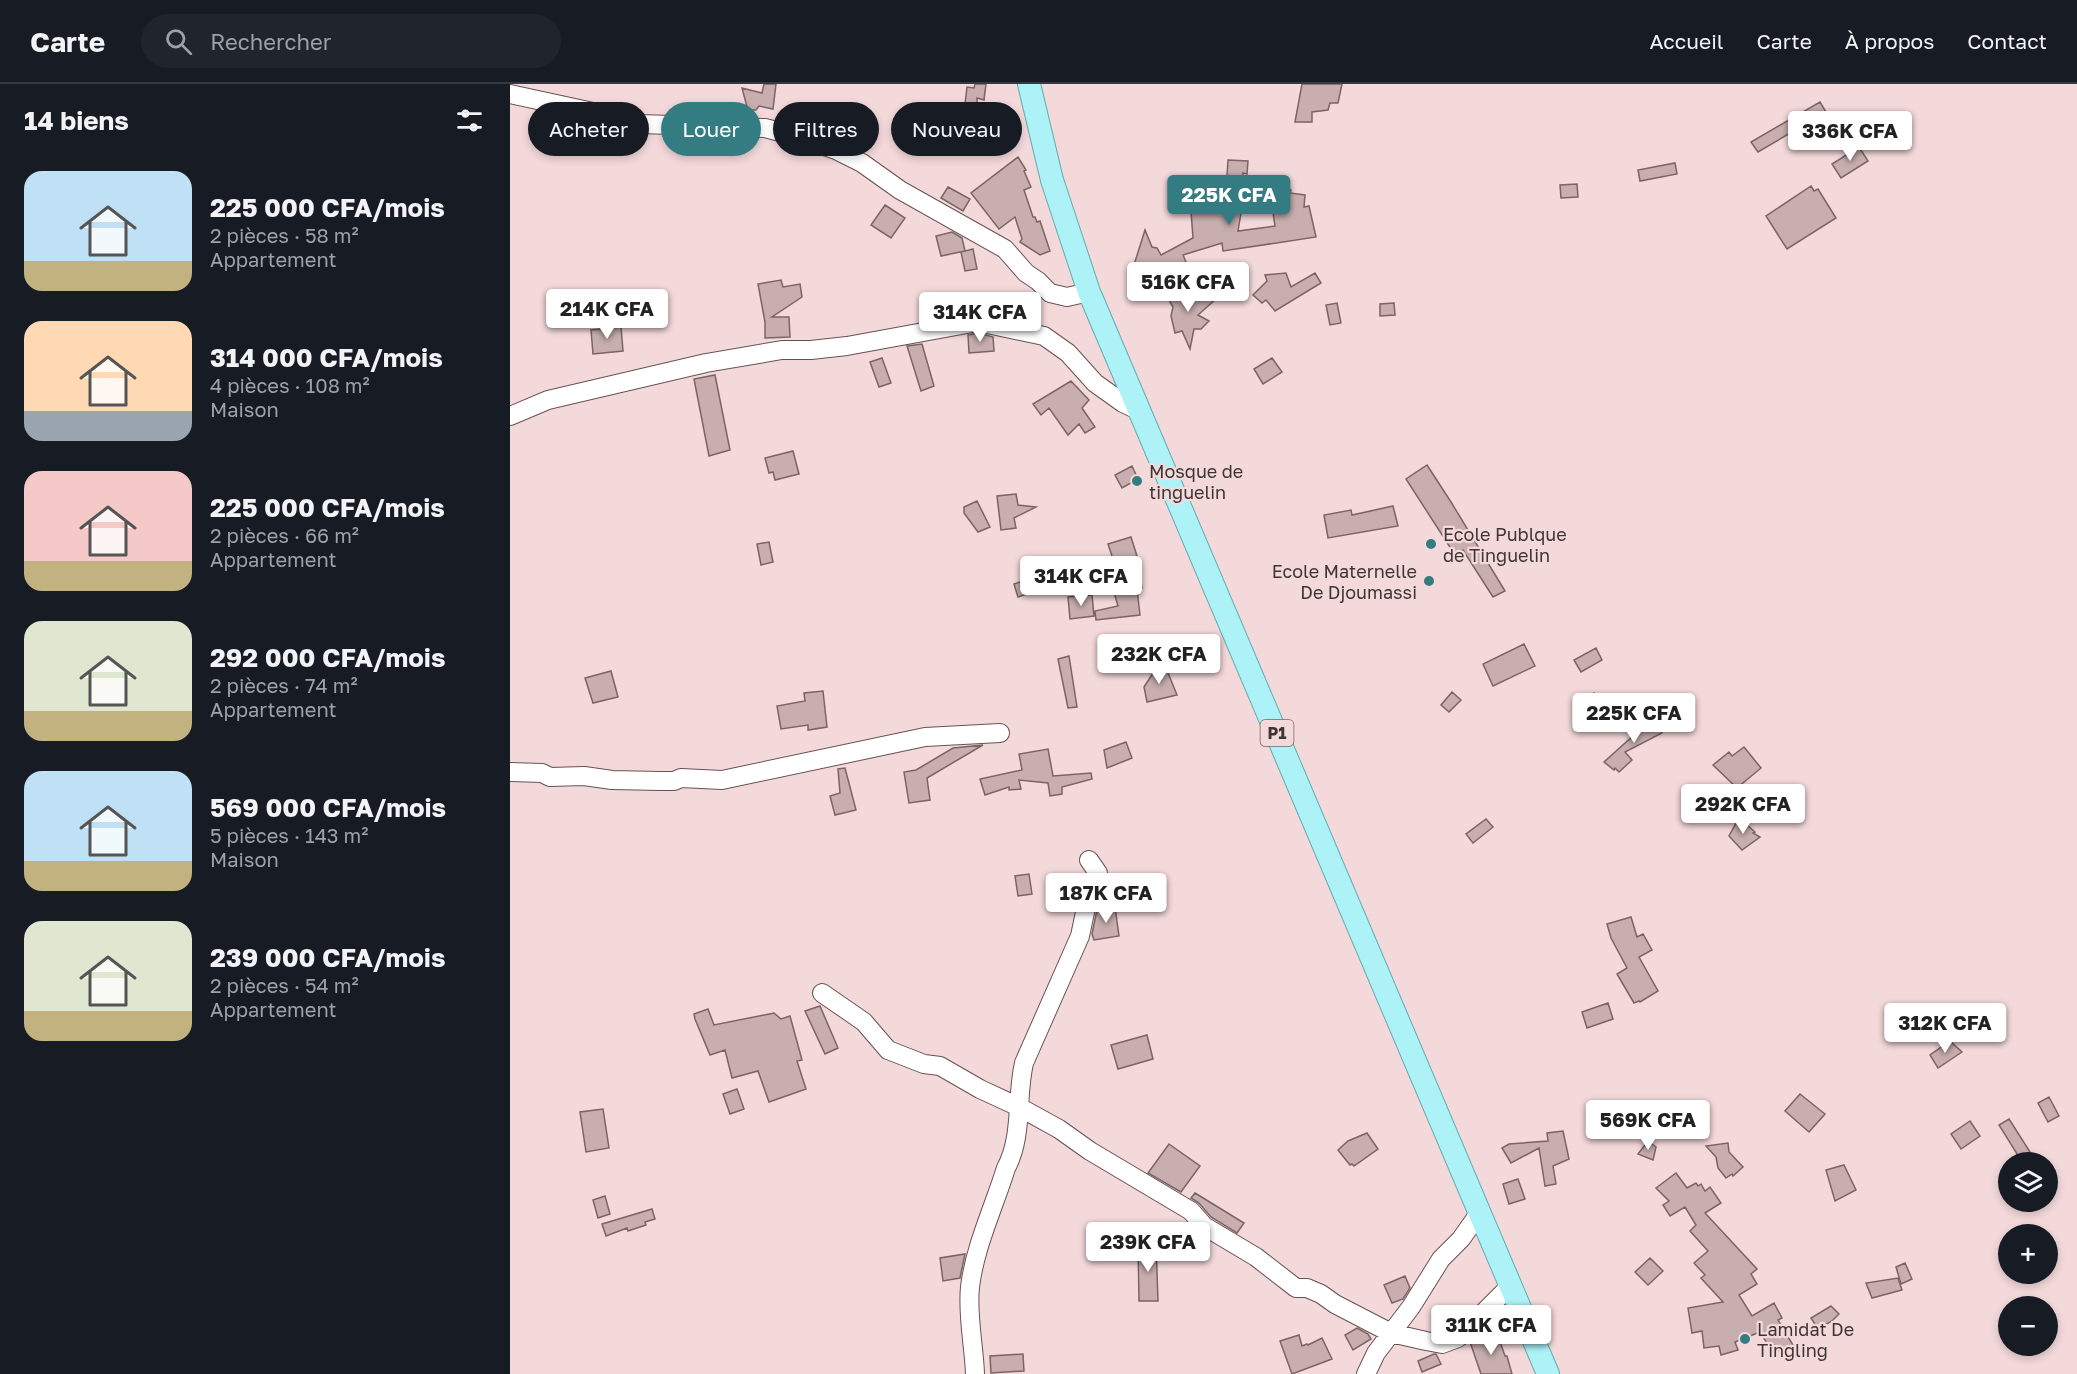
<!DOCTYPE html>
<html lang="fr">
<meta charset="utf-8">
<style>
body{margin:0;font-family:"Golos Text",sans-serif;background:#20242c;color:#f1f3f6;height:100vh;display:flex;flex-direction:column;font-size:22px;white-space:nowrap}
*{box-sizing:border-box;margin:0}
p{font-size:20px;color:#9ea1a6}
.icon{flex:none;width:33px;height:33px;fill:none;stroke:currentColor;stroke-width:2;stroke-linecap:round;stroke-linejoin:round}
.map{position:relative;flex:1;overflow:hidden}
.drawer{display:flex;flex-direction:column;background:#171b24;width:510px}
.drawer>*{flex:none}
.guide{position:absolute;left:18px;top:18px;width:570px;height:54px;display:flex;gap:12px}
.buttons{position:absolute;left:1488px;top:1068px;display:grid;gap:12px}
.buttons a{display:grid;place-items:center;width:60px;height:60px;border-radius:50%;background:#171b24;box-shadow:0 3px 9px #0003;font-size:30px}
.price{position:absolute;translate:-50% -51px;padding:0 14px;border-radius:6px;background:#fff;color:#222;font-size:20px;line-height:39px;filter:drop-shadow(0 2px 3px #0008)}
.price::after{content:'';position:absolute;left:50%;top:36px;width:18px;height:14px;margin-left:-9px;background:inherit;clip-path:polygon(0 0,100% 0,50% 100%)}
.price.active{background:#337c81;color:#fff}
ul{padding:0;list-style:none}
li{display:flex;align-items:center;gap:18px;height:150px;padding:0 24px}
li span{display:grid;place-items:center;flex:none;width:168px;height:120px;border-radius:18px;color:#555}
li>.icon{margin-inline-start:auto}
span .icon{width:72px;height:72px;fill:#fffc;stroke-width:1}
li b{font-size:26px}
h2{display:flex;justify-content:space-between;align-items:center;height:72px;padding:0 24px;font-size:26px}
.tag{padding:0 21px;border-radius:27px;background:#171b24;box-shadow:0 3px 9px #0003;font-size:21px;line-height:54px}
.tag.active{background:#337c81;color:#fff}
header{display:flex;align-items:center;gap:36px;box-sizing:border-box;height:84px;padding:0 30px;background:#171b24;border-bottom:2px solid #363941}
header strong{font-size:28px}
nav{display:flex;gap:33px;margin-inline-start:auto;font-size:21px}
.search{width:420px;height:54px;background:#20242c;display:flex;align-items:center;gap:15px;box-sizing:border-box;padding:0 21px;border-radius:33px;color:#9ea1a6;font-size:22px}
main{display:flex;flex:1;min-height:0}
.map>svg:first-child{display:block}
</style>
<header>
<strong>Carte</strong>
<div class="search"><svg class="icon" aria-label="search" viewBox="0 0 24 24"><circle cx="10" cy="10" r="6"/><path d="M15 15l6 6"/></svg>Rechercher</div>
<nav><a>Accueil</a><a>Carte</a><a>À propos</a><a>Contact</a></nav>
</header>
<main>
<section class="drawer">
<h2>14 biens<svg class="icon" aria-label="filters" viewBox="0 0 24 24"><path d="M4 7h16M4 17h16"/><circle cx="9" cy="7" r="2"/><circle cx="15" cy="17" r="2"/></svg></h2>
<ul>
<li><span style="background:linear-gradient(#bfe0f5 75%,#c2b280 0)"><svg class="icon" aria-label="home" viewBox="0 0 24 24"><path d="M3 11l9-7 9 7M6 9v11h12V9"/></svg></span><div><b>225 000 CFA/mois</b><p>2 pièces · 58 m²</p><p>Appartement</p></div></li>
<li><span style="background:linear-gradient(#ffd9b3 75%,#9aa5b1 0)"><svg class="icon" aria-label="home" viewBox="0 0 24 24"><path d="M3 11l9-7 9 7M6 9v11h12V9"/></svg></span><div><b>314 000 CFA/mois</b><p>4 pièces · 108 m²</p><p>Maison</p></div></li>
<li><span style="background:linear-gradient(#f6c9c9 75%,#c2b280 0)"><svg class="icon" aria-label="home" viewBox="0 0 24 24"><path d="M3 11l9-7 9 7M6 9v11h12V9"/></svg></span><div><b>225 000 CFA/mois</b><p>2 pièces · 66 m²</p><p>Appartement</p></div></li>
<li><span style="background:linear-gradient(#dfe7d0 75%,#c2b280 0)"><svg class="icon" aria-label="home" viewBox="0 0 24 24"><path d="M3 11l9-7 9 7M6 9v11h12V9"/></svg></span><div><b>292 000 CFA/mois</b><p>2 pièces · 74 m²</p><p>Appartement</p></div></li>
<li><span style="background:linear-gradient(#bfe0f5 75%,#c2b280 0)"><svg class="icon" aria-label="home" viewBox="0 0 24 24"><path d="M3 11l9-7 9 7M6 9v11h12V9"/></svg></span><div><b>569 000 CFA/mois</b><p>5 pièces · 143 m²</p><p>Maison</p></div></li>
<li><span style="background:linear-gradient(#dfe7d0 75%,#c2b280 0)"><svg class="icon" aria-label="home" viewBox="0 0 24 24"><path d="M3 11l9-7 9 7M6 9v11h12V9"/></svg></span><div><b>239 000 CFA/mois</b><p>2 pièces · 54 m²</p><p>Appartement</p></div></li>
</ul>
</section>
<div class="map">
<svg width="1567" height="1290" viewBox="0 0 1567 1290">
<rect width="100%" height="100%" fill="#f4d9db"/>
<!-- building -->
<path fill="#c8aeaf" stroke="#7b6465" stroke-width="1.5" d="M254,0H266L263,25L249,22L246,26H239L237,23L232,4L252,9Z
M465,0H476L474,16L467,14V21L455,20L457,3L464,4Z
M792,0H832L828,19H820L818,26L802,28V38H785Z
M1310,18L1316,28L1248,68L1241,58Z
M1349,63L1358,77L1331,94L1322,80Z
M508,73L516,86L514,87L521,103L514,106L523,133H525L527,138L530,137L540,167L530,171L510,158L512,155L505,133L489,145L461,109Z
M718,76L738,77L737,90L733,89L732,123L728,147L765,142L761,115L759,114L762,102L781,106L780,109L795,111L794,123L799,122L806,153L713,167L712,159L673,171L676,178L664,185L676,198L640,201L638,182L623,184L635,146L642,163L647,164L651,171L683,154L681,127H687L686,109L716,108Z
M1165,79L1167,90L1130,97L1128,86Z
M1067,100L1068,113L1051,114L1050,101Z
M1301,102L1304,107L1308,105L1326,134L1277,165L1256,132Z
M438,103L460,115L453,127L431,114Z
M375,121L395,134L381,154L361,141Z
M442,148L452,154L455,167L431,172L426,152Z
M463,165L467,185L455,187L451,168Z
M776,189L781,203L805,189L811,199L765,227L756,216L752,219L743,211L757,197L755,191Z
M271,196L273,203L290,200L292,213L262,233H279L280,253L255,254V238L248,200Z
M664,200L682,210L684,216L707,214L688,231L699,237L691,245H684L680,265L672,247L665,249L661,232L663,223L660,218Z
M827,219L831,239L820,241L816,221Z
M884,219L885,231L870,232V220Z
M111,243L113,267L83,270L81,246Z
M468,249L483,253L484,267L459,269L458,251Z
M412,260L424,302L411,307L397,262Z
M372,274L381,299L369,303L360,278Z
M762,274L772,288L753,300L744,285Z
M205,291L220,366L199,372L184,295Z
M561,297L579,316L572,324L585,343L575,349L569,340L558,351L539,324L531,331L523,320Z
M283,367L289,390L265,396L263,388L259,389L255,374Z
M917,381L941,418L995,507L983,513L953,466L945,471L896,395Z
M622,382L628,395L612,404L605,391Z
M506,410L508,421L526,423L504,434L506,444L491,446L487,412Z
M467,417L480,443L468,448L454,429V423Z
M883,422L888,442L818,454L814,431L841,426L842,431Z
M621,453L627,472H626L632,504L627,505L630,531L586,536L585,527L608,522L595,477L603,475L598,460Z
M259,458L263,478L251,481L247,460Z
M519,495L523,508L508,513L504,500Z
M582,511L584,532L560,535L558,513Z
M1014,560L1025,582L983,602L973,580Z
M1086,564L1092,576L1071,588L1064,576Z
M559,572L567,623L558,624L548,575Z
M649,580L656,584L667,611L637,618L634,603Z
M101,587L108,613L83,619L75,594Z
M313,607L317,643L298,646V641L271,645L267,622L295,617L294,609Z
M942,608L951,616L939,628L931,621Z
M1084,609L1100,629L1096,632L1099,635L1086,645L1067,622Z
M1137,635L1139,639L1146,636L1152,649L1115,668L1122,676L1109,688L1105,684L1104,686L1094,678L1125,650L1121,643Z
M616,658L622,674L597,684L594,666Z
M473,661L417,694L420,716L399,719L394,688L406,686L443,664Z
M1234,663L1251,684L1227,704L1203,681L1219,668L1222,672Z
M538,665L543,692L581,689L582,695L552,703V710L540,712L538,699L509,696L511,705L499,706V703L475,711L470,695L512,686L509,670Z
M335,684L346,726L325,731L320,712L330,709L328,685Z
M1229,734L1245,748L1243,749L1250,753L1232,766L1219,752Z
M976,735L983,743L963,759L956,750Z
M519,790L522,810L508,812L505,792Z
M605,823L609,852L584,856L582,850L587,826Z
M1121,833L1127,853L1133,850L1142,866L1129,873L1148,907L1130,918L1129,917L1124,919L1107,890L1117,884L1101,854L1097,840Z
M1098,919L1103,935L1077,944L1072,928Z
M310,922L328,964L315,970L295,927Z
M198,925L204,941L264,929L271,935L280,932L292,976L287,977L296,1005L259,1018L248,987L222,994L215,966L200,971L185,935L184,930Z
M637,951L643,975L608,985L601,961Z
M1440,957L1452,968L1428,984L1420,971Z
M227,1005L234,1025L220,1030L213,1010Z
M1290,1010L1315,1030L1299,1048L1275,1027Z
M1539,1013L1549,1032L1538,1038L1528,1019Z
M93,1025L99,1064L76,1068L70,1028Z
M1499,1035L1522,1071L1512,1078L1489,1041Z
M1460,1037L1470,1052L1451,1065L1441,1050Z
M1053,1047L1059,1075L1043,1082L1046,1100L1035,1102L1029,1064L1001,1079L992,1064L999,1060L1038,1057L1037,1049Z
M857,1049L868,1065L844,1082L842,1080L840,1081L828,1066L838,1057Z
M1138,1057L1146,1063L1143,1076L1128,1070Z
M1218,1059L1219,1068L1233,1083L1223,1092L1222,1090L1216,1094L1208,1084L1206,1073L1196,1062Z
M659,1060L690,1082L671,1108L638,1089Z
M1334,1081L1346,1106L1325,1117L1316,1086Z
M1166,1089L1177,1104L1186,1099L1188,1102L1191,1100L1195,1107L1200,1103L1211,1119L1195,1129L1247,1185L1241,1190L1247,1200L1229,1211L1242,1232L1264,1219L1272,1234L1268,1236L1283,1261L1270,1269L1265,1261L1260,1264L1250,1248L1225,1258L1228,1266L1211,1271L1209,1262L1194,1264L1192,1247L1182,1249L1178,1224L1213,1218L1191,1194L1195,1191L1184,1179L1198,1167L1180,1147L1186,1141L1175,1123L1160,1132L1153,1121L1159,1117L1146,1104Z
M1008,1095L1015,1115L999,1120L993,1100Z
M685,1109L734,1139L727,1149L701,1133L689,1119L681,1114Z
M95,1112L100,1130L88,1134L83,1116Z
M142,1125L145,1135L135,1138L136,1141L118,1147L117,1144L96,1152L92,1140Z
M646,1160L648,1217H629L628,1161Z
M455,1170L450,1194L433,1197L430,1174Z
M1140,1174L1153,1187L1138,1201L1125,1188Z
M1395,1179L1402,1195L1391,1200L1386,1183Z
M895,1192L900,1204L893,1215L882,1219L874,1201Z
M1388,1194L1392,1206L1362,1214L1356,1199Z
M1321,1222L1329,1230L1322,1237L1308,1245L1301,1234Z
M847,1244L858,1250L861,1255L843,1266L835,1251Z
M987,1249L995,1272H997L1002,1290H971L960,1258Z
M789,1251L792,1262L797,1260L798,1261L812,1254L822,1275L782,1290L770,1257Z
M513,1270L514,1287L481,1289L480,1272Z
M924,1270H926L931,1280L912,1288L908,1277Z"/>
<g fill="none" stroke-linecap="round" stroke-linejoin="round">
<!-- minor casing -->
<g stroke="#685153" stroke-width="20">
<path id="minor" d="M0,10L106,33L130,40L255,44L285,52L326,66L352,79L390,106L495,165L516,189L528,197L540,209L557,213L579,208
M0,332L38,316L196,279L272,266H301L337,262L468,238L534,252L558,269L585,299L613,319L630,327
M0,688L32,689L40,693L74,692L102,696L150,697H164L171,694L212,696L415,653L490,649
M312,909L354,938L378,966L414,980L430,982L470,1005L509,1023L549,1045L580,1067L681,1127L694,1142L746,1173L786,1204H797L811,1210L825,1220L881,1249L916,1257L932,1260L948,1254L1001,1201
M465,1290C464,1261 457,1232 460,1203C465,1162 484,1123 496,1084C513,1053 506,1013 514,979L570,852L578,814L586,801L588,789L579,776
M856,1290L866,1269L901,1223L931,1175L951,1155L970,1128"/>
</g>
<!-- major casing -->
<g stroke="#62aaaf" stroke-width="24">
<path id="major" d="M519,0L542,96L579,208L1038,1290"/>
</g>
<!-- minor -->
<use href="#minor" stroke="#fff" stroke-width="18"/>
<!-- major -->
<use href="#major" stroke="#adf2f7" stroke-width="22"/>
</g>
<!-- markers -->
<g fill="#337c81" stroke="#f4d9db" stroke-width="2">
<circle cx="627" cy="397" r="6"/>
<circle cx="921" cy="460" r="6"/>
<circle cx="919" cy="497" r="6"/>
<circle cx="1235" cy="1255" r="6"/>
</g>
<g text-anchor="middle" dominant-baseline="central" stroke-width="4.5" stroke-linejoin="round" paint-order="stroke">
<!-- shield labels -->
<rect fill="#f4d9db" stroke="#756666" stroke-width="1.5" x="750.5" y="636" width="33" height="26" rx="4.5"/>
<g font-size="16" font-weight="bold" fill="#3e3434">
<text x="767" y="649">P1</text>
</g>
<!-- poi labels -->
<g font-size="18" fill="#3e3434" stroke="#f4d9db" text-anchor="start">
<text x="639" y="387">Mosque de<tspan x="639" dy="21">tinguelin</tspan></text>
<text x="933" y="450">Ecole Publque<tspan x="933" dy="21">de Tinguelin</tspan></text>
<text x="907" y="487" text-anchor="end">Ecole Maternelle<tspan x="907" dy="21">De Djoumassi</tspan></text>
<text x="1247" y="1245">Lamidat De<tspan x="1247" dy="21">Tingling</tspan></text>
</g>
</g>
</svg>
<div class="buttons">
<a><svg class="icon" aria-label="layers" viewBox="0 0 24 24"><path d="M12 4l9 5-9 5-9-5zM3 14l9 5 9-5"/></svg></a>
<a>+</a>
<a>−</a>
</div>
<b class="price" style="left:1340px;top:78px">336K CFA</b>
<b class="price active" style="left:719px;top:142px">225K CFA</b>
<b class="price" style="left:678px;top:229px">516K CFA</b>
<b class="price" style="left:97px;top:256px">214K CFA</b>
<b class="price" style="left:470px;top:259px">314K CFA</b>
<b class="price" style="left:571px;top:523px">314K CFA</b>
<b class="price" style="left:649px;top:601px">232K CFA</b>
<b class="price" style="left:1124px;top:660px">225K CFA</b>
<b class="price" style="left:1233px;top:751px">292K CFA</b>
<b class="price" style="left:596px;top:840px">187K CFA</b>
<b class="price" style="left:1435px;top:970px">312K CFA</b>
<b class="price" style="left:1138px;top:1067px">569K CFA</b>
<b class="price" style="left:638px;top:1189px">239K CFA</b>
<b class="price" style="left:981px;top:1272px">311K CFA</b>
<div class="guide">
<a class="tag">Acheter</a>
<a class="tag active">Louer</a>
<a class="tag">Filtres</a>
<a class="tag">Nouveau</a>
</div>
</div>
</main>
